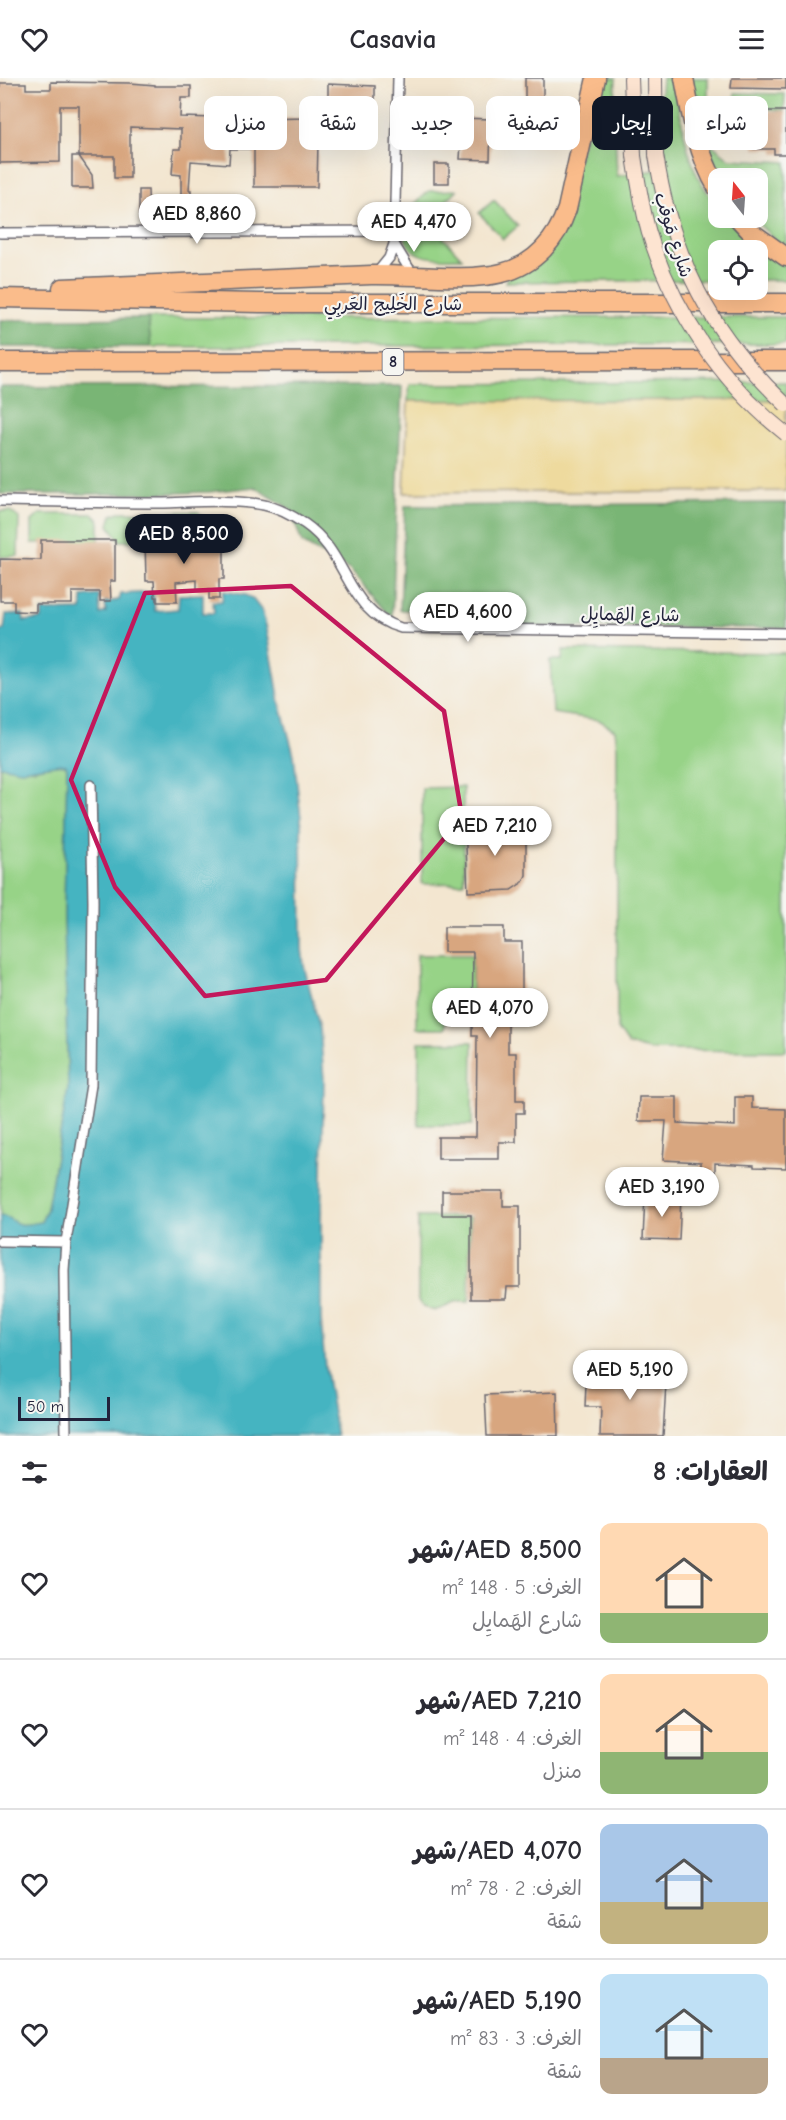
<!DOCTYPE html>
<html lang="ar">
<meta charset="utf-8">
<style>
body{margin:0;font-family:"Comic Neue","Playpen Sans Arabic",sans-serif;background:#f7f7f7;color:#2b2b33;direction:rtl;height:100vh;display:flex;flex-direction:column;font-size:22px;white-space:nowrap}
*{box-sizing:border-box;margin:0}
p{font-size:20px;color:#7c7c81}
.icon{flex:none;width:33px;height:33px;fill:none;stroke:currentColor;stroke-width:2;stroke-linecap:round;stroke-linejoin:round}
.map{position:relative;height:1358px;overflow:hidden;direction:ltr}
.sheet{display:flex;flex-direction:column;background:#fff;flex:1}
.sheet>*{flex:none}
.guide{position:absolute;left:18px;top:18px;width:750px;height:54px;direction:rtl;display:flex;gap:12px}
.needle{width:39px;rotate:343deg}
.controls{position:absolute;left:708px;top:90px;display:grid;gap:12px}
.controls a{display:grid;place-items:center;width:60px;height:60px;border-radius:12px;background:#fff;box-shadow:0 6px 24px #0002;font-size:30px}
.scale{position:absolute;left:18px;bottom:15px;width:92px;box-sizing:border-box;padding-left:6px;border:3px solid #22223b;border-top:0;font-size:16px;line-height:21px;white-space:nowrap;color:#22223b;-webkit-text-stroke:4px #f6f6f2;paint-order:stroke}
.price{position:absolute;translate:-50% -51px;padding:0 14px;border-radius:21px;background:#fff;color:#222;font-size:20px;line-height:39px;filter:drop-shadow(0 2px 3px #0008)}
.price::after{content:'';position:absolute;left:50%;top:36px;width:18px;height:14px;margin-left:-9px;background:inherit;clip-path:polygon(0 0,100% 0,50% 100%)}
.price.selected{background:#111827;color:#fff}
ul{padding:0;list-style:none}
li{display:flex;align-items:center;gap:18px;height:150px;padding:0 18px}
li+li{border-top:2px solid #e1e1e2}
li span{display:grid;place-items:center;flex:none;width:168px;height:120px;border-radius:12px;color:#555}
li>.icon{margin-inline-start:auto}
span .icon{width:72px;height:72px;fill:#fffc;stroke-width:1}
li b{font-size:26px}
h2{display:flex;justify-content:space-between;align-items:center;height:72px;padding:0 18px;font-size:26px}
.pill{padding:0 21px;border-radius:12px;background:#fff;box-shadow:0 6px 24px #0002;font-size:21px;line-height:54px}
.pill.selected{background:#111827;color:#fff}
header{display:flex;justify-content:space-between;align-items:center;height:78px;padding:0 18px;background:#fff;font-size:27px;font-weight:800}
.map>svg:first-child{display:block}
</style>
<header><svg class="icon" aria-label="menu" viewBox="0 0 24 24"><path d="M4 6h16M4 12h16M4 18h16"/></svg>Casavia<svg class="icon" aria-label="heart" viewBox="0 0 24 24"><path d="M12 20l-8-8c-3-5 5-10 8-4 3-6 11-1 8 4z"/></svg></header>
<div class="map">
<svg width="786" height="1358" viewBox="0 0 786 1358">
<rect width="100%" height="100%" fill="#f6f6f2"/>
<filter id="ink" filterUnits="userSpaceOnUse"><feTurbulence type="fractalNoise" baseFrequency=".0167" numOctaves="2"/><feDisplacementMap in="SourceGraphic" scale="12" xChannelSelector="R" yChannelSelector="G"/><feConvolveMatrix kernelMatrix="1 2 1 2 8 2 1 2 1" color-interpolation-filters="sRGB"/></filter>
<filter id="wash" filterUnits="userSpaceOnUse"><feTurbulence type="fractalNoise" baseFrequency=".008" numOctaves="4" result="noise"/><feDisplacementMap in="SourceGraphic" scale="24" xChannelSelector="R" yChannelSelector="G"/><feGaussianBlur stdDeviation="1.35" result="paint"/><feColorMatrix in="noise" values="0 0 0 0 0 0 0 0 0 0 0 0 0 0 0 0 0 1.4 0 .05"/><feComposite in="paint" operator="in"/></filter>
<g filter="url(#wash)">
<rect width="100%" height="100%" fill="#f3e6d0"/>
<!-- green -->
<path fill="#97d387" stroke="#5c7a61" stroke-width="1.5" d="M603,0H616L614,31L617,98L664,91L659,41L662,0H674C680,33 684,69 698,99C705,113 718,125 718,140H727L746,158L786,185V202H758V172H718V202L506,204L508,200L548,177Z
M687,0H708V41L711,66L730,81L786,84V169L779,165L752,140H758V100H719Z
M735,15L785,16L784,32L748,30L747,57L733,56Z
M457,112L427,142L462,180C442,180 409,184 405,158C404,151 406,142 406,134L429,113Z
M494,122L518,148L503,161L479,135Z
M786,239V266L151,269L148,240Z
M786,304V322L408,323L410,306Z
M0,433H10L19,440L18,478L0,479Z
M119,434H198L204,439V461L120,463L109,447L112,437Z
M40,436H93L99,442V464L32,465V443Z
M563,572L786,575V973L649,972L628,967L617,951V670L615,652L599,642L553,635L550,582H562Z
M53,686L66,687L67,690L64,837L68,1011L47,1131L41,1144C34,1145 26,1148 19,1146C11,1144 9,1138 0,1138V688L34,691Z
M463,709L464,805L422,806V710Z
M417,877H472V936H445V950H417Z
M419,964H473L472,1047H418Z
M418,1139H470L469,1224C464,1224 458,1223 454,1225C439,1232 430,1238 418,1222Z"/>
<!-- forest -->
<path fill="#79b574" stroke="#4e6c58" stroke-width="1.5" d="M148,240L151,269H0V242Z
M402,308L392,540L350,492L302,465L290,431L255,409L209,414L138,416H0V309Z
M786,425V550L524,549L515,536L400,532L405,428Z"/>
<!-- sand -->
<path fill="#eeda9e" stroke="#887e6c" stroke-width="1.5" d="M786,322V413L404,415L408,323Z"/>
<!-- water -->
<path fill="#45b4c1" stroke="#346b7e" stroke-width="1.5" d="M223,513L245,517L252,520L262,533L267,551L280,625L294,677L298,715L301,740L302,870L304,888L320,951L324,1001L321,1150V1241L325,1289L337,1358H0V1138C9,1138 12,1144 19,1146C26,1148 34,1145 41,1144L47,1131L68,1011L64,837L67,690L66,687L61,686L21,692L0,688V552H4L6,536H23L24,543L42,541V533L82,532V519L99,517L100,536L106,534L105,524L119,522L121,516L153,514L155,533L178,531L179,517L203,516V535H214L213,524L222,523Z"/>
<g id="blocks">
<!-- building -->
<path fill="#d8a67f" d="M525,0H543V22H525Z
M732,0H786V11L731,10Z
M51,4L130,5L155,7V8H191V20H181L180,39L217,40V38H255V41L308,40V35L328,34V6L375,8V44L360,56L337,53L339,60L318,64L317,109H254V71H230L229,86L191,83L189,112H191V139L181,140V97L172,96L174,71H181V51L130,49V100H114V78H79V28H60V84L0,85V5H26V11H51Z
M436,28L459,30V40L491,41L490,82L460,81L461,66L435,65Z
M754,33H786V76H774V71H754Z
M72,78H79L92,97L93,110H72Z
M434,86H449V105H434Z
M139,112H148L149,138H139Z
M224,460V501H219V521H209V512H197V502L176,504L177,524H157V519H155L154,503H146L145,461Z
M41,462H115V503H110L111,523H100V514H72V526H36V534L14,533V523H0V481L41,482Z
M499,745L526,752V797L523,804L511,812L468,814L465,746Z
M444,849H504V864H522V945H508V975H516V1022H524V1035H516V1064H499V1081H438V1059H476L477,958H472L473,874H444Z
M639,1019H677V1045L735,1048V1019H752V1030L786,1031V1090L754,1089V1087L715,1085V1094L701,1093V1084L663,1082L666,1043H638Z
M442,1113H503V1128H520V1209H507L506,1221H471V1137H442Z
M645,1118L681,1119L679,1162L643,1161Z
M624,1280L648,1282L647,1296L664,1297V1306H666L663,1358H600L601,1329H585L586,1306H600L601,1297L623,1298Z
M557,1314L558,1358H487L485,1317Z"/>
</g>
</g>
<g filter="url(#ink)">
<use href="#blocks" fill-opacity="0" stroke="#6b676f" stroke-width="1.5"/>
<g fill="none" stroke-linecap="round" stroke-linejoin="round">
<!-- street casing -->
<g stroke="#6b676f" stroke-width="12">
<path id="street" d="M0,155L394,153
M394,166L413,197
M376,196L389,180L394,166L398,0
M0,423C55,424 109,425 164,425C197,424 232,421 264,427C279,430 293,438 305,446C350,477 345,534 401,550L786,555
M0,1163L66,1164
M66,1358L64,1192L66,1164L91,1007L93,824L91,707"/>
</g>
<!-- secondary casing -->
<g stroke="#6b676f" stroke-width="16">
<path id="secondary" d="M631,0L634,78
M655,0L656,77"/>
</g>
<!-- highway casing -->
<g stroke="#6b676f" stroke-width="21">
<path id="highway" d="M684,0C691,38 698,77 718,111
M738,140L751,154L786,179
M62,210C165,206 268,201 371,197C410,196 465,204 502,195C535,187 557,161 567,131L596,0
M0,220L260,225H786
M0,284L786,283"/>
</g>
<!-- street -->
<use href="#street" stroke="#fff" stroke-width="9"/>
<!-- secondary -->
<use href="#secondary" stroke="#fde4d1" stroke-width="14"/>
<!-- highway -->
<use href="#highway" stroke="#fabc8b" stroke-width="18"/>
<!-- secondary-bridge casing -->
<g stroke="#6b676f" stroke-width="16" stroke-linecap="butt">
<path id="secondary-bridge" d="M656,77C672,181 710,255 786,327
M634,78C638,104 642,130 649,155C673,233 722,306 786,356"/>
</g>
<!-- secondary-bridge -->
<use href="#secondary-bridge" stroke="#fde4d1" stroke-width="14"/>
</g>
</g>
<!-- marked area -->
<path fill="none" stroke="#c2185b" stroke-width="4.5" stroke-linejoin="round" d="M291,508L444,633L462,739L326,902L205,918L115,809L71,702L145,515Z"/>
<g text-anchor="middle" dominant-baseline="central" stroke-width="4.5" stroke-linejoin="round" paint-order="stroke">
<!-- shield labels -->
<rect fill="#f6f6f2" stroke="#626272" stroke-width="1.5" x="382.5" y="271" width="21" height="26" rx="4.5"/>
<g font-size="16" font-weight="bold" fill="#22223b">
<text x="393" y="284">8</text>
</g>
<!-- street labels -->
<g font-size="18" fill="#22223b" stroke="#f6f6f2">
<text transform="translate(673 157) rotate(72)">شارع مَوقب</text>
<text x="393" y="226">شارع الخَلِيج العَربِي</text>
<text transform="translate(630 537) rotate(1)">شارع الهَمايِل</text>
</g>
</g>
</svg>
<div class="controls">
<a><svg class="needle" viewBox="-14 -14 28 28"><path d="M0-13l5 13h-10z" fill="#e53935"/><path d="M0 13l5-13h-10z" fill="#7c7c81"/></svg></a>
<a><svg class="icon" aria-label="locate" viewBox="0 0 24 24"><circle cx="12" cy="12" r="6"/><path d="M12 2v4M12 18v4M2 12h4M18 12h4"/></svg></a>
</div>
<div class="scale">50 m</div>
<b class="price" style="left:197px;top:167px">AED 8,860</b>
<b class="price" style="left:414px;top:175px">AED 4,470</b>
<b class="price selected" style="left:184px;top:487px">AED 8,500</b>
<b class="price" style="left:468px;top:565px">AED 4,600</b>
<b class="price" style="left:495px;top:779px">AED 7,210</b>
<b class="price" style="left:490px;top:961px">AED 4,070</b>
<b class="price" style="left:662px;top:1140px">AED 3,190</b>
<b class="price" style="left:630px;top:1323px">AED 5,190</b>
<div class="guide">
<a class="pill">شراء</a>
<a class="pill selected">إيجار</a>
<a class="pill">تصفية</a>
<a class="pill">جديد</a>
<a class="pill">شقة</a>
<a class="pill">منزل</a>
</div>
</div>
<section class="sheet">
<h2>العقارات: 8<svg class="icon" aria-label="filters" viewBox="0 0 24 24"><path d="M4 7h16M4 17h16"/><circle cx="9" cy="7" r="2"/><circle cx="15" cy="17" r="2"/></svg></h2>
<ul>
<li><span style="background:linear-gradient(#ffd9b3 75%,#8fb573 0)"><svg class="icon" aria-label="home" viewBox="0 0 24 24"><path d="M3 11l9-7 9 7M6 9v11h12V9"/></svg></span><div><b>AED 8,500/شهر</b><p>الغرف: 5 · 148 m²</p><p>شارع الهَمايِل</p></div><svg class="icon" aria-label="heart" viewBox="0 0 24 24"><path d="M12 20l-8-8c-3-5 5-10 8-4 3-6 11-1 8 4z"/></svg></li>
<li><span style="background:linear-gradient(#ffd9b3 65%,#8fb573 0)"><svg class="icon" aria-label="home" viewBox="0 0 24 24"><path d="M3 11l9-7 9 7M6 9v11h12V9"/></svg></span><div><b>AED 7,210/شهر</b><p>الغرف: 4 · 148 m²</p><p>منزل</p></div><svg class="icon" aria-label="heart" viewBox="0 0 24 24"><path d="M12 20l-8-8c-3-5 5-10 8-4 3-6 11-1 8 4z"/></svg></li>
<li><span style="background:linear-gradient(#a9c7e8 65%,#c2b280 0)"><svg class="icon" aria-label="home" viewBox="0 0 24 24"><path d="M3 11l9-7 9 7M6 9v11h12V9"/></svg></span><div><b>AED 4,070/شهر</b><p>الغرف: 2 · 78 m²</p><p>شقة</p></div><svg class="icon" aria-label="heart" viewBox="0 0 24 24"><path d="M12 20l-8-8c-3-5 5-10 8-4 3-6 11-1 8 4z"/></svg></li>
<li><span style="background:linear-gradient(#bfe0f5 70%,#b9a48a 0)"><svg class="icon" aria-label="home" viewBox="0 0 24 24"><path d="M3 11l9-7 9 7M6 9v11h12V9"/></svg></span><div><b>AED 5,190/شهر</b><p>الغرف: 3 · 83 m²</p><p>شقة</p></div><svg class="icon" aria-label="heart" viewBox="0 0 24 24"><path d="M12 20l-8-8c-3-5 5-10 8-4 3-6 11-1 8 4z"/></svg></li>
</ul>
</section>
